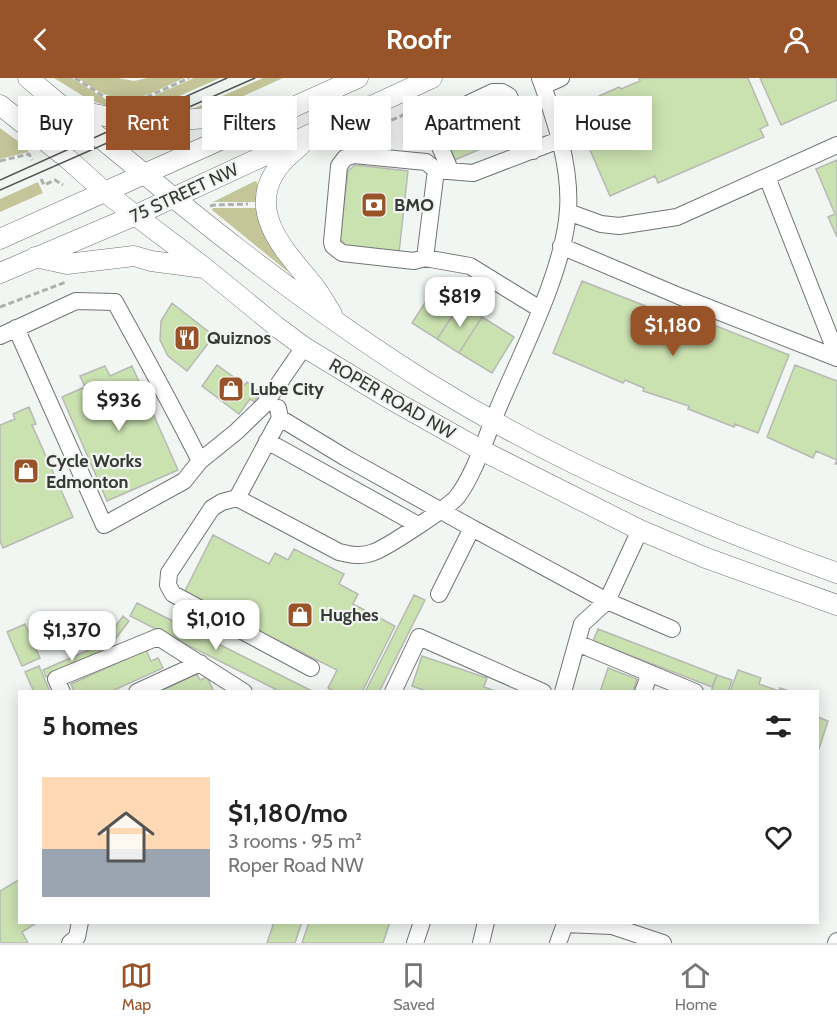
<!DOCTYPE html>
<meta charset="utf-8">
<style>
body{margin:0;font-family:Cabin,sans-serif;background:#f2f2f2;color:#222;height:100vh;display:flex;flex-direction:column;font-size:22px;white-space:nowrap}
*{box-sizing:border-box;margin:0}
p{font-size:20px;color:#767676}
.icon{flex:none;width:33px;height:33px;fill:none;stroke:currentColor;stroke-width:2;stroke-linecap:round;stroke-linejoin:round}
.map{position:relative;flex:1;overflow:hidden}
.details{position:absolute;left:18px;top:612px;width:801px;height:234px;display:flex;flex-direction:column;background:#fff;border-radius:0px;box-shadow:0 3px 15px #0003}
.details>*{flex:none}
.hud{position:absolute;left:18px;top:18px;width:801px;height:54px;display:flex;gap:12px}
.price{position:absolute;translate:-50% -51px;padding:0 14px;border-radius:12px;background:#fff;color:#222;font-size:20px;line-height:39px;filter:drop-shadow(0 2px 3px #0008)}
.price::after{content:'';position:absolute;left:50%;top:36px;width:18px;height:14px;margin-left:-9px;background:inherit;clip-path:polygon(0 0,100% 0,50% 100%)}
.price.selected{background:#985328;color:#fff}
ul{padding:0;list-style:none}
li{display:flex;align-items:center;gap:18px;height:150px;padding:0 24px}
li+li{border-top:2px solid #e0e0e0}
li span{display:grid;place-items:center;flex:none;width:168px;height:120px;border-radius:0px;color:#555}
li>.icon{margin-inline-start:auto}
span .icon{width:72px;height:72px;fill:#fffc;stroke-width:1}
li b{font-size:26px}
h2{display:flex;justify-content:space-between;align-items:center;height:72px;padding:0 24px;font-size:26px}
.pill{padding:0 21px;border-radius:0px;background:#fff;box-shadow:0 3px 15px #0003;font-size:21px;line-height:54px}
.pill.selected{background:#985328;color:#fff}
header{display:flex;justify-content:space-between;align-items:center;height:78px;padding:0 24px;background:#985328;color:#fff;font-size:27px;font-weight:700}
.tabs{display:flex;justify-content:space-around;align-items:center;height:84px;border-top:2px solid #e0e0e0;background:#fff;font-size:16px;color:#767676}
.tabs a{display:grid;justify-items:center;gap:3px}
.tabs .selected{color:#985328}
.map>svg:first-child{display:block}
</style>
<header><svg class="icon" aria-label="back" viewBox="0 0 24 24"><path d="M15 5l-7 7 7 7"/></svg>Roofr<svg class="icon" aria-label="person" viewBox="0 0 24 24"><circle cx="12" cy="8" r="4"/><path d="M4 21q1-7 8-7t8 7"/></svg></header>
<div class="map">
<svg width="837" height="865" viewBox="0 0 837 865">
<rect width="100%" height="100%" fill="#f2f6f2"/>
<!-- green -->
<path fill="#c5c59a" d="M54,0H72L115,27L112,30L88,21Z
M78,0H118L134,3L147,0H184C136,22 125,34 78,0Z
M194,0H220L150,31L147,24L149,20Z
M263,0H283L219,29L186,34Z
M0,50L27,70L28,74L0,81Z
M255,103L257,104L259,122L257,124H213Z
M38,104L43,115L0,134V121Z
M218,130H259L289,191L287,193L212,132L213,130Z"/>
<!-- building -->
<path fill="#cae1b0" stroke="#b7b9b4" stroke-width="1.5" d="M641,0H748L768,47L760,51L764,59L658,105L655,98L610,118L573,33L596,23L595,20L619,9L621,11L640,3L639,1Z
M760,0H837V22L781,47Z
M501,26L515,56L485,69L472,39Z
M472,39L485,69L455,82L442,52Z
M837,82V159L828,139L835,136L816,91Z
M355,87L408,93L399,175L347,169L340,161L348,93Z
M582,203L671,238L674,231L789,277L758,355L735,346L734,349L688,331L689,328L643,313L644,310L625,302L623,305L553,275Z
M435,209L461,225L437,261L412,245Z
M172,225L214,258L187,293L168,278L160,262L161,243Z
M461,225L482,239L459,275L437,261Z
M482,239L514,259L492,295L459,275Z
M217,287L245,307L247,304L260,315L254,324L250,321L239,336L202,308Z
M795,287L837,303V386H835L837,382L816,373L813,380L767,359Z
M105,288L110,298L132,288L178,392L107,423L62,319L85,309L80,298Z
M29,329L36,346L32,347L73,439L3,470L0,463V347L15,341L13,336Z
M213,457L269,486L275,475L288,482L294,471L344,496L339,506L358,516L353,526L395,548L362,614H335L328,610L337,592L184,515Z
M414,517L425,522L379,614H365Z
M137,525L314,614H281L130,538Z
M123,538L129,543L106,573L101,568Z
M25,546L40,580L22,588L7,554Z
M598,551L717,597L712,609L593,563Z
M98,568L101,575L46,599L43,592Z
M146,572L151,583L158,580L163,590L110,614H74L71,606Z
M422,578L487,600L484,609L498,614H429L412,608Z
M39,588L50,614H34L25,594Z
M608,590L637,601L633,614H600Z
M738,592L761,600L759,606L779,613L780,610L792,614H734L731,611Z
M197,596L200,602L207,599L214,614H158Z
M717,597L732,602L728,614H711Z
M818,639L828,643L818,674Z
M20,801V844H38L22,854L28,865H0V813Z
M274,844H302L295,865H267Z
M309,844H390L383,865H302Z"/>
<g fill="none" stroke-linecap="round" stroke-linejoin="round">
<!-- minor casing -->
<g stroke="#717572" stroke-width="18">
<path id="minor" d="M543,8L561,0
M436,92L425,180L470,188L540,231
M448,93V87L433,53L434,42L493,14H502L509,18L533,73
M767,99L837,277
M568,134L601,146L619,148L677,139L837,67
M561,168L679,218L837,280
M425,180L414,183L342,175L333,168L332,164L339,88L345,80L354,77L426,84L436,92L473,95L559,62
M16,250L104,447L184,403L200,383
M0,258L76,223L115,224C144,277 173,329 200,383L236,354L264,327L304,269
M278,330L280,340L346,380L472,450
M280,340L237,420L339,474C351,477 362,479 374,474C386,470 450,428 457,419C474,397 486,359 497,333C521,275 564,194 568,132C571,88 555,41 540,0
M267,363L418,447
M237,420L222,424L212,430L169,495L168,507L173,516L311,590
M439,516L472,450L607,523L640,452
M577,565L695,614
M62,614L56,601L158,559L244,614
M137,614L200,585
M393,614L419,559L543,614
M563,614L582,546L607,523L672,551
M643,614L650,595
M70,865L77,859L80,844
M415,865L422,844
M481,865L486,844
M558,865L565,846L612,848L663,865
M836,865L837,863"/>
</g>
<!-- major casing -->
<g stroke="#717572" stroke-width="21">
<path id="major" d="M28,0C157,107 286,216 428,305C557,385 695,444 837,495
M0,27L68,81L106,115L205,190L277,249L304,269L385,318L481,372L640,452L706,480L837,527
M70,31L124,42L156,44L206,40L251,48
M301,67C292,75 281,83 275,94C247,137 289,177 314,208C321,217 326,227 332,236
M0,161L358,0
M35,179L67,186L134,178L151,183L204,190
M0,195L136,137L432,0"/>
</g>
<!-- path -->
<path stroke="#aeb1ae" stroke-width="3" stroke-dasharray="6 3" stroke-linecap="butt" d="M75,0L105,19
M129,23L147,19L189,0
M350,60L424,28
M0,83L29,76L32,82
M41,101L44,107L55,102L63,107
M210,128L214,127L248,126
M0,229L66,204"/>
<!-- minor -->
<use href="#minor" stroke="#fff" stroke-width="16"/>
<!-- major -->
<use href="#major" stroke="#fff" stroke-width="20"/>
<!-- tram -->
<path stroke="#525452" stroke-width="1.5" d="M0,102L227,0
M0,112L255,0"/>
</g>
<!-- icons -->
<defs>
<g id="bank-square" transform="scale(1.35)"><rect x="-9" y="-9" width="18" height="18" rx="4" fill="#985328" stroke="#f2f6f2"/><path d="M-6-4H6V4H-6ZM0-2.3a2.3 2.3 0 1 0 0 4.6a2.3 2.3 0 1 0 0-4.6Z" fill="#fff"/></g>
<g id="restaurant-square" transform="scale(1.35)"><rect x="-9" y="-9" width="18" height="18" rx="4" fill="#985328" stroke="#f2f6f2"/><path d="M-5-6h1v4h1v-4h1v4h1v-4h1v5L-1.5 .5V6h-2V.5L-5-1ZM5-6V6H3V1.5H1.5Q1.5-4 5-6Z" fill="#fff"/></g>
<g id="shop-square" transform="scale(1.35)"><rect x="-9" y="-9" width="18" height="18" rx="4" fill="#985328" stroke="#f2f6f2"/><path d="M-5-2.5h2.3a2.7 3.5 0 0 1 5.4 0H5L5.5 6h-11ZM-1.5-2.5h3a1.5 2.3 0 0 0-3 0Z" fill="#fff"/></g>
</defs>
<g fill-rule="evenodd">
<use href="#bank-square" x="374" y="127"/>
<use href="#restaurant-square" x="187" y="260"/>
<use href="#shop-square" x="231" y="311"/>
<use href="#shop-square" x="26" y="393"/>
<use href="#shop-square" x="300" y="537"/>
</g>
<g text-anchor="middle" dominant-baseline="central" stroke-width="4.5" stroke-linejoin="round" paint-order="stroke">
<!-- street labels -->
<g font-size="18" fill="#363836" stroke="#f2f6f2">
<text transform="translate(184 115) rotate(-25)">75 STREET NW</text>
<text transform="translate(392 321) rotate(30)">ROPER ROAD NW</text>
</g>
<!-- poi labels -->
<g font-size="18" font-weight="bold" fill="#363836" stroke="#f2f6f2" text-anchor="start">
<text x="394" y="127">BMO</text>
<text x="207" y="260">Quiznos</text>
<text x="250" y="311">Lube City</text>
<text x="46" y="383">Cycle Works<tspan x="46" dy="21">Edmonton</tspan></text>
<text x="320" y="537">Hughes</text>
</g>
</g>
</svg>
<b class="price" style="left:460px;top:250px">$819</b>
<b class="price selected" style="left:673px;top:279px">$1,180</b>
<b class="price" style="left:119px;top:354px">$936</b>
<b class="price" style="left:216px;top:573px">$1,010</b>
<b class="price" style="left:72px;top:584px">$1,370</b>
<div class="hud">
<a class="pill">Buy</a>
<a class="pill selected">Rent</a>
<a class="pill">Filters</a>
<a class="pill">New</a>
<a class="pill">Apartment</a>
<a class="pill">House</a>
</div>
<section class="details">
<h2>5 homes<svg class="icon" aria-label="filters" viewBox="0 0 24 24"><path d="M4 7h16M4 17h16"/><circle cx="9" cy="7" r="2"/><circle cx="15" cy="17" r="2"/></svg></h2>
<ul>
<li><span style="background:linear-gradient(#ffd9b3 60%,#9aa5b1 0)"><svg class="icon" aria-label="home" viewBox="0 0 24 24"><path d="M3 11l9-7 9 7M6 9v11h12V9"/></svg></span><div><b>$1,180/mo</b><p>3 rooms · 95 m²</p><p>Roper Road NW</p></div><svg class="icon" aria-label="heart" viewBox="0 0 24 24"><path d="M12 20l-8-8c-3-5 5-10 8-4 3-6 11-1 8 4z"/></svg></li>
</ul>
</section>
</div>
<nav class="tabs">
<a class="selected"><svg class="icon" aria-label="map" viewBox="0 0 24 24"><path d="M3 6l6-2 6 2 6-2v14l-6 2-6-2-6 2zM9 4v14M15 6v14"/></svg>Map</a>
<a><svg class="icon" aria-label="saved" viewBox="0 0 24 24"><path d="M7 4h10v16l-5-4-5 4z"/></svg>Saved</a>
<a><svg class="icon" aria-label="home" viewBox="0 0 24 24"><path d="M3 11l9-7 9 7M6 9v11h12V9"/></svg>Home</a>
</nav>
